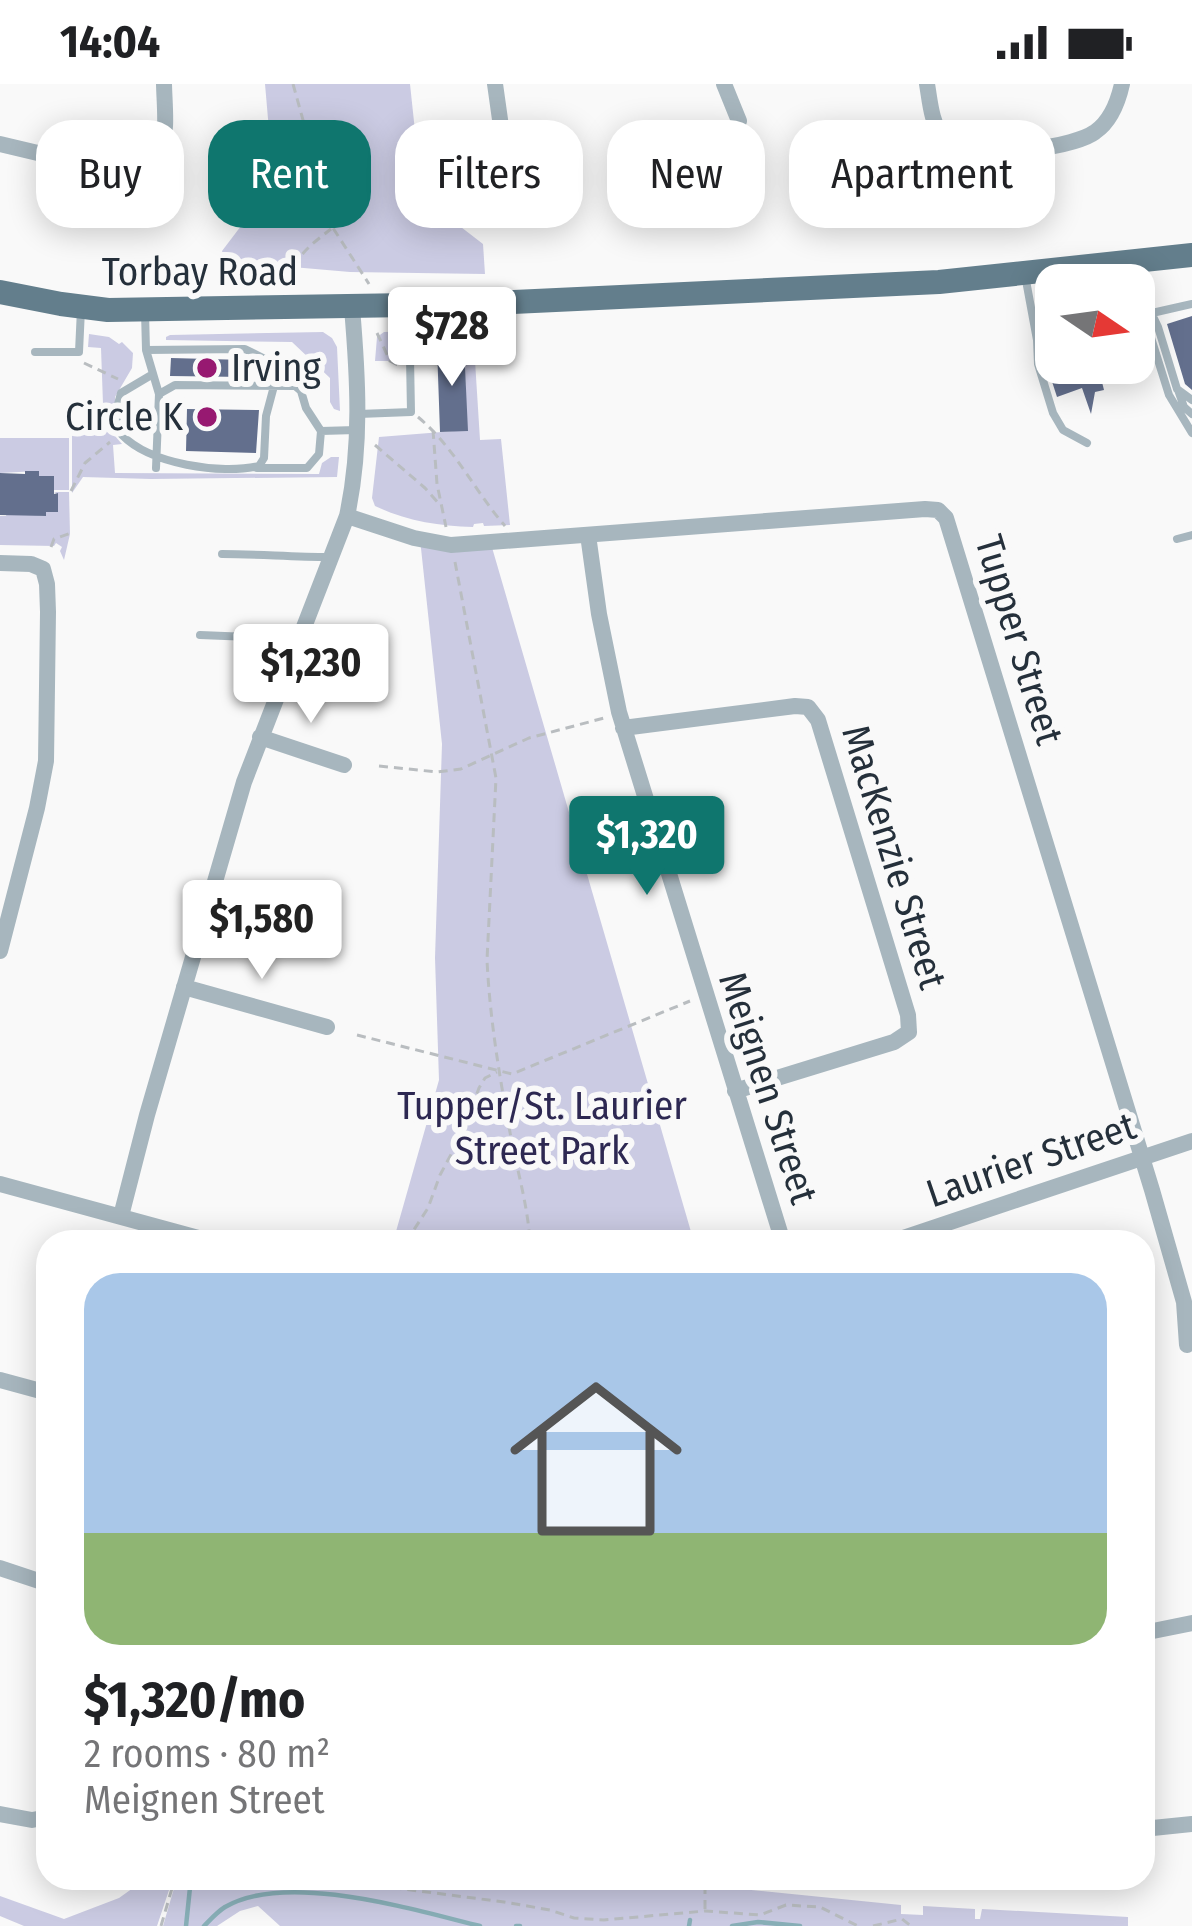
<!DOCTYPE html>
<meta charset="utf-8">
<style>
body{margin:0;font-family:"Fira Sans Condensed",sans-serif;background:#f2f2f2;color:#202124;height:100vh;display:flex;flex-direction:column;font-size:45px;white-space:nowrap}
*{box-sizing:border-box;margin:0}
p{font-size:39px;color:#757577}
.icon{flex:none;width:66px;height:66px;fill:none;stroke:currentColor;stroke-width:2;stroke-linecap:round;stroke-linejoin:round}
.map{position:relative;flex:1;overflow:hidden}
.details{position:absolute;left:36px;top:1146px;width:1119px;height:660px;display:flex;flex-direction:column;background:#fff;border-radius:36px;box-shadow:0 6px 30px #0003}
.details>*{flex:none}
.hud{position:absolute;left:36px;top:36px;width:1122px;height:108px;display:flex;gap:24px}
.needle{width:78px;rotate:103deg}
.controls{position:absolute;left:1035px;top:180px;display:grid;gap:24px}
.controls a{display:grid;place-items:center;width:120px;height:120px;border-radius:24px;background:#fff;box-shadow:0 6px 30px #0003;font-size:60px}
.price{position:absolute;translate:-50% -102px;padding:0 27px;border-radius:12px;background:#fff;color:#222;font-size:39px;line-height:78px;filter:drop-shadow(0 3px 6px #0008)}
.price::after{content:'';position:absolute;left:50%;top:72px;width:36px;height:27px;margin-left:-18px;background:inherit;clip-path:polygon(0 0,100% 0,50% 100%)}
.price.current{background:#0f766e;color:#fff}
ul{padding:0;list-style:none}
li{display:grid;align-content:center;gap:24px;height:636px;padding:0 48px}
li span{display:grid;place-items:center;height:372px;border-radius:36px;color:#555}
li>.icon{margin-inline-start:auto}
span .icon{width:216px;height:216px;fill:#fffc;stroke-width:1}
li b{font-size:51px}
.tag{padding:0 42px;border-radius:36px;background:#fff;box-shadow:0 6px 30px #0003;font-size:42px;line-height:108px}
.tag.current{background:#0f766e;color:#fff}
.status{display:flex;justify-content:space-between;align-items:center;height:84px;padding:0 60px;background:#fff;direction:ltr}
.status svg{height:33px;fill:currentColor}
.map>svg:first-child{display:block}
</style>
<div class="status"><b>14:04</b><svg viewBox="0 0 49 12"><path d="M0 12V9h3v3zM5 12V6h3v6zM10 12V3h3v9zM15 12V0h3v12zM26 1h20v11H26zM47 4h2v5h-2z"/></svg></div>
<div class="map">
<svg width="1192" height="1842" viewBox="0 0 1192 1842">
<rect width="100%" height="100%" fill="#f9f9f9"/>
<!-- green -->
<path fill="#cbcbe3" d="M265,0H410L422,113L483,160L485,190L350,188L269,181L227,186L222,167L260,117L272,81Z
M473,245L480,356L501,355L510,441L484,442L483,439L474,440L473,443C438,442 407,437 375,422L372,414L379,353L467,346L464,262L392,265L391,277H375L377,253L384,248Z
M323,248L332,254L337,263L340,327L334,325L330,318V294L292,258L166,256V253L170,251Z
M89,250L109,253L119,260L122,258L133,269L132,284L115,313V352L122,360L113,361L115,389L319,390L322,379L331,373H339L337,393L151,395L83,393L72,409V350L104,348L101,264L88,263Z
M0,354H69V406H54V392H39L38,387L0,389Z
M54,408H69L70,450L64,476L60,467L62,463L56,459L54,462L0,461V432H6L7,428L45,432L46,428H57L58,410Z
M420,455L491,460L694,1158H393L439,996L435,874L442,660Z
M147,1794H173L157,1842H24L0,1832V1812L64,1835L119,1814Z
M177,1794H514L676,1805L711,1802L901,1821V1830L923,1831V1822L975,1825V1835H980L982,1825L1128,1833V1842H280L258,1822L240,1827L217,1842H163Z"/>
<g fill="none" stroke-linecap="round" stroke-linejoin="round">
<!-- stream -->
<path stroke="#88afb7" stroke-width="4.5" d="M186,1842L191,1794
M204,1842C210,1836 217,1828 225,1823C287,1787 414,1826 480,1842
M516,1842H520
M689,1842L690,1836
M732,1842L758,1838L800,1842"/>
</g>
<!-- building -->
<path fill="#636f8d" d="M1192,232V306L1185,300L1167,240Z
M464,262L468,347L440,348L437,263Z
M171,274L245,276V293L170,292Z
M1055,279H1112L1116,294L1102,298L1104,306L1095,308L1091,330L1082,304L1057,313L1047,282Z
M187,325L259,326L256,369L186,367Z
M25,387H39V392H54V410L58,409V428H46V432L0,431V389L25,390Z"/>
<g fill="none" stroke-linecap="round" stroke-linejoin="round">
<!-- path -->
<path stroke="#b9bdc0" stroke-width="3" stroke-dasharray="9 6" stroke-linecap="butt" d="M293,0L333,144L369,200
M290,197C295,171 312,160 331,145
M377,249L390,277L398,281
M434,263L464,243
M84,279L118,295
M418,333C455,364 474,406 505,442
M433,346L437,400L446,443
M375,361L425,404L440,421
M71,407L85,379L110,358
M51,463L54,455L71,449
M455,478L496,694L487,876C490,939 501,1002 513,1064C520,1096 528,1126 530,1158
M379,682L437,688L461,685L529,654L604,634
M357,951L512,990L690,917
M406,1158L428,1124L440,1091L462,1050L479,1004L485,994L497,988
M318,1794L504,1818L550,1826L574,1834L604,1836L705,1827L760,1831L786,1821L820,1823L858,1842
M705,1825V1794
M161,1842L175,1794
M873,1842L902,1835L911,1842"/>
<!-- lane -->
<path stroke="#a7b6be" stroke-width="8" d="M1130,184L1158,243L1177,305L1192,316
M1025,191L1037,256L1038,280L1053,329L1063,346L1087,359
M145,228L146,266L159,310L156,384
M1152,229L1192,220
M1151,231L1147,241L1169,311L1192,349
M146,266L245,265L267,276L294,301
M35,268H79L81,225
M153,290L121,309L118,320L122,351C150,380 221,391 259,382L264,374L266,332L274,302
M1178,306L1184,323L1192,330
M159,310L175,301L295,302L301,307L306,324L321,347L356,346
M359,330L411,328L410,274
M257,384H307L319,370L321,347
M1177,455L1192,451
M222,470C258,470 292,473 329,473
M200,551L272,554L293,561"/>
<!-- street -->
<path stroke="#a7b6be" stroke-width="16" d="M495,0L503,57
M724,0L739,37
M927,0C930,17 931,39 943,53C949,60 958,65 967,67C992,73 1075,63 1095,48C1111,37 1118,18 1122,0
M0,60L122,89C174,81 165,42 164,0
M347,432L414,454L451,461L925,425L938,426L946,434L1152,1106L1184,1218L1187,1261
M588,451L599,530L619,628L783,1158
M0,479L31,480L43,485L47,500L48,528L46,677L37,724L0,867
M623,644L795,622L808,623L818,636L908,931L909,948L894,958L735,1007
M260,653L344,681
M184,903L327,943
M0,1100L213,1158
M121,1132L147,1031L244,698L347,432C362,362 358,294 352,224
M891,1158L1192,1057
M0,1296L48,1309
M0,1484L48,1500
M1143,1549L1192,1539
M0,1730L32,1736L48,1733
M1143,1745L1192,1740"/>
<!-- primary -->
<path stroke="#637e8c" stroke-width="24" d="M0,208L61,220L108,226L472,220L939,198L1192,171"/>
</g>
<!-- markers -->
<g fill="#971971" stroke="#f9f9f9" stroke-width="4.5">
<circle cx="207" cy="284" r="12"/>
<circle cx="207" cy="333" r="12"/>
</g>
<g text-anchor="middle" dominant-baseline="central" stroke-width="12" stroke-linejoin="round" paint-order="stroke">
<!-- street labels -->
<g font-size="39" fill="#25303b" stroke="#f9f9f9">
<text x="200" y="188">Torbay Road</text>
<text transform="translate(1019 556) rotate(73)">Tupper Street</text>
<text transform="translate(894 773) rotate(73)">MacKenzie Street</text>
<text transform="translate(768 1004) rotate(72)">Meignen Street</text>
<text transform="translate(1031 1076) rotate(-19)">Laurier Street</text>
</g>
<!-- poi labels -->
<g font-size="39" fill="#25303b" stroke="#f9f9f9" text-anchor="start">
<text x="231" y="284">Irving</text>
<text x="183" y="333" text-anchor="end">Circle K</text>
</g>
<!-- park labels -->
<g font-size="39" fill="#2d2852" stroke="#f9f9f9">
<text x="542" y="1022">Tupper/St. Laurier<tspan x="542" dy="45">Street Park</tspan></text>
</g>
</g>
</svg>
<div class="controls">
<a><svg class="needle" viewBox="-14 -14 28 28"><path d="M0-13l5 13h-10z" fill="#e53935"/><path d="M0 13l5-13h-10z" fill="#757577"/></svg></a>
</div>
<b class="price" style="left:452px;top:305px">$728</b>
<b class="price" style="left:311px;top:642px">$1,230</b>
<b class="price current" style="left:647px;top:814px">$1,320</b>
<b class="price" style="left:262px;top:898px">$1,580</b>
<div class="hud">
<a class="tag">Buy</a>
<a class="tag current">Rent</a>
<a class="tag">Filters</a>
<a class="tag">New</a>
<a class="tag">Apartment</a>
</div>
<section class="details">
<ul>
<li><span style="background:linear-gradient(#a9c7e8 70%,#8fb573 0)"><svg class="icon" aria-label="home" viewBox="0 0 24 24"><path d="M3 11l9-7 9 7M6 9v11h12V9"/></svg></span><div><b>$1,320/mo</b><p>2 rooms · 80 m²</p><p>Meignen Street</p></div></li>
</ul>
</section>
</div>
